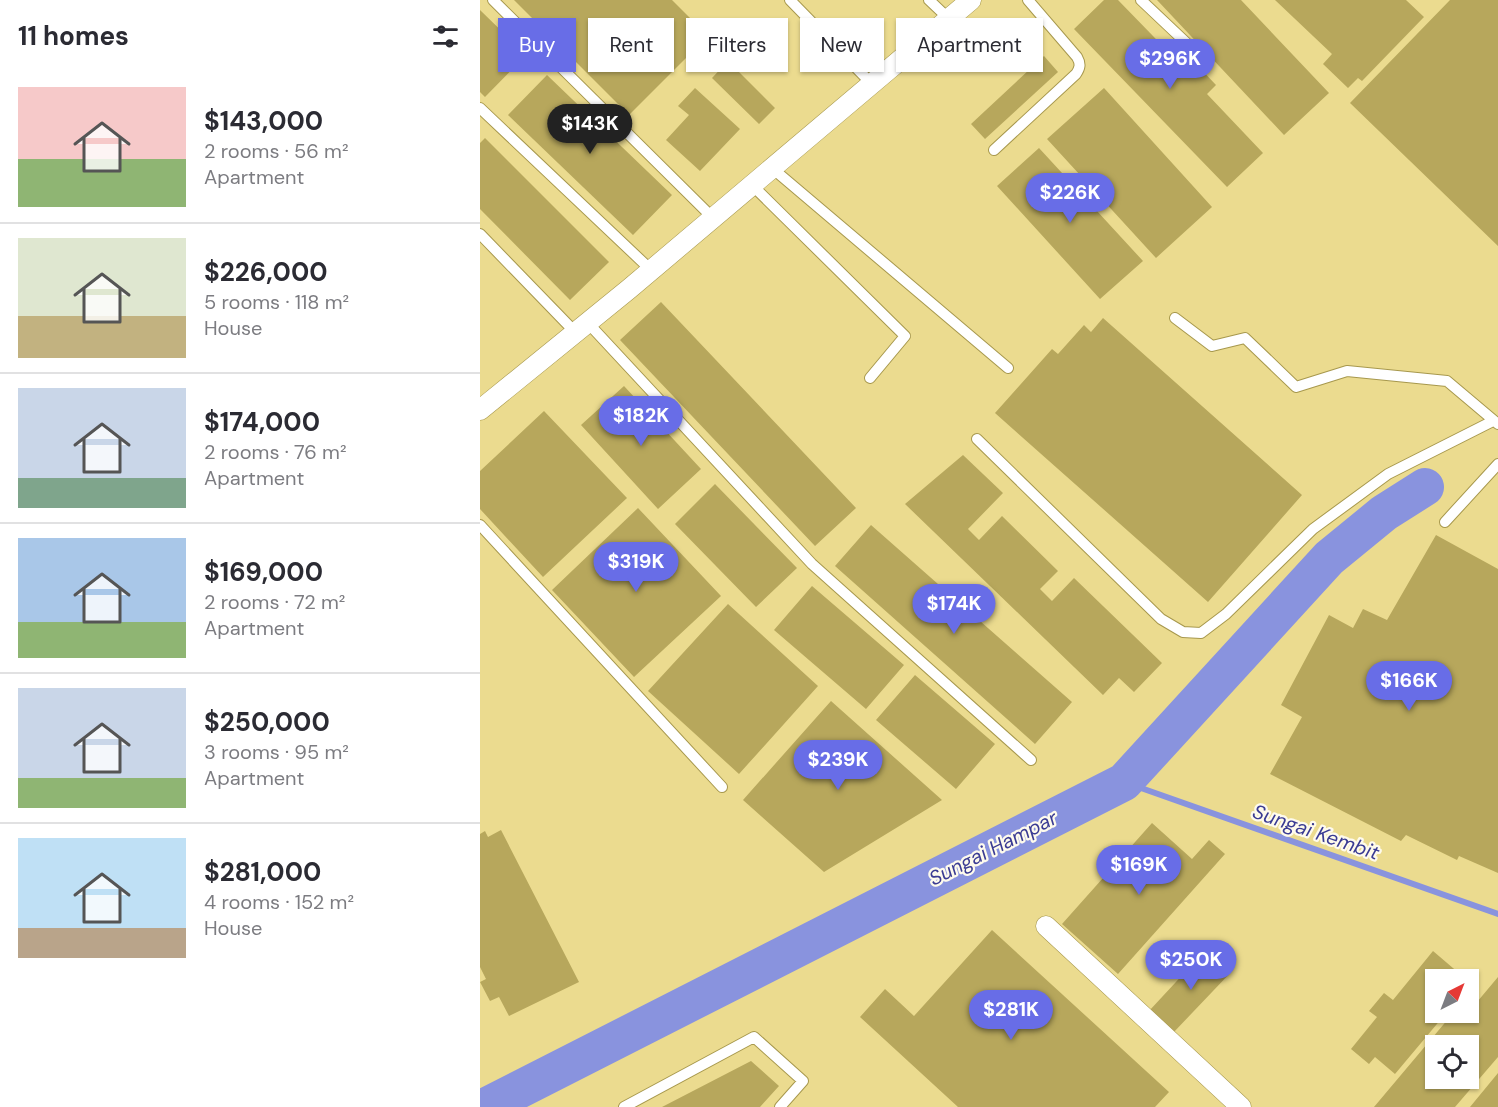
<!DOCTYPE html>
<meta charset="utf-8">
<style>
body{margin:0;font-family:"DM Sans",sans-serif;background:#f7f7f7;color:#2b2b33;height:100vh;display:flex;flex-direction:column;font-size:22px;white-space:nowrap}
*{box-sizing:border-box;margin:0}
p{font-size:20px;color:#7c7c81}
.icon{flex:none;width:33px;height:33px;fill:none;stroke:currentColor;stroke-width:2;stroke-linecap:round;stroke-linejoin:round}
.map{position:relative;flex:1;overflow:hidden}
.side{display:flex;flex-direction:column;background:#fff;width:480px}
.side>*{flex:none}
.banner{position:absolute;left:18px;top:18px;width:570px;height:54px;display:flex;gap:12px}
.needle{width:39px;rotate:42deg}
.tools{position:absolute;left:945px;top:969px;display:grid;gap:12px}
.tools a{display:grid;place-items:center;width:54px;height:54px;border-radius:0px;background:#fff;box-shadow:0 2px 4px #0004;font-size:30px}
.price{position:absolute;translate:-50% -51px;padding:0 14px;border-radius:21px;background:#686de7;color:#fff;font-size:20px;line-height:39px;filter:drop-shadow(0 2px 3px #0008)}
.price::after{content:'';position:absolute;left:50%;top:36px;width:18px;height:14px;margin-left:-9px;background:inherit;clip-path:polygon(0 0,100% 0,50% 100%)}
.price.active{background:#222;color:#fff}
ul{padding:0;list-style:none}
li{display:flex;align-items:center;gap:18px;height:150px;padding:0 18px}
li+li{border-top:2px solid #e1e1e2}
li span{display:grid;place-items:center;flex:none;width:168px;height:120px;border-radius:0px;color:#555}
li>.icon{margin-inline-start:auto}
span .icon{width:72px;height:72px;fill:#fffc;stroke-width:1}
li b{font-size:26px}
h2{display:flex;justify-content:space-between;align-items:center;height:72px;padding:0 18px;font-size:26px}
.chip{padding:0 21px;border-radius:0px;background:#fff;box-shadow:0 2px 4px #0004;font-size:21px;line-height:54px}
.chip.active{background:#686de7;color:#fff}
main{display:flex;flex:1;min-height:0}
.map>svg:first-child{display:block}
</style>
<main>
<section class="side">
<h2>11 homes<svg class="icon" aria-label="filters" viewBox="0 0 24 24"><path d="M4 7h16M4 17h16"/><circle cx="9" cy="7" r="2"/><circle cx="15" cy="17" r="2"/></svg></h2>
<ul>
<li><span style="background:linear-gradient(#f6c9c9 60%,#8fb573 0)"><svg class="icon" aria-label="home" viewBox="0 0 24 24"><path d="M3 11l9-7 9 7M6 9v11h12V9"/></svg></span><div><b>$143,000</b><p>2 rooms · 56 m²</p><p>Apartment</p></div></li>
<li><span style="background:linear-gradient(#dfe7d0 65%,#c2b280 0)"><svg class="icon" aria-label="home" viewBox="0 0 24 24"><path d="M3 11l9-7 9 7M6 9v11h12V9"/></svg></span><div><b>$226,000</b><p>5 rooms · 118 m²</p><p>House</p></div></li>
<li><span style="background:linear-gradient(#c9d6e8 75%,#7fa58c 0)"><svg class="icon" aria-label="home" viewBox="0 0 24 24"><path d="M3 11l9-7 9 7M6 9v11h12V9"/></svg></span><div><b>$174,000</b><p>2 rooms · 76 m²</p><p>Apartment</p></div></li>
<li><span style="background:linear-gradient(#a9c7e8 70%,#8fb573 0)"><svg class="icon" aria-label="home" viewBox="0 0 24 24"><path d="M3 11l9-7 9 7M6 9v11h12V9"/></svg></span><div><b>$169,000</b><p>2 rooms · 72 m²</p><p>Apartment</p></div></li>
<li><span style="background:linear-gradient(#c9d6e8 75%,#8fb573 0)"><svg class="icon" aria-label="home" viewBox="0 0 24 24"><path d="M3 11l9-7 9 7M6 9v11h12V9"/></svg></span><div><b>$250,000</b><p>3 rooms · 95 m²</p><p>Apartment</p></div></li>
<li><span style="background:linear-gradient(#bfe0f5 75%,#b9a48a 0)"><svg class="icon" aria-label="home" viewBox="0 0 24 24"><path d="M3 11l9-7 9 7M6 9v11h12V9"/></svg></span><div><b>$281,000</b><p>4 rooms · 152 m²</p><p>House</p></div></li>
</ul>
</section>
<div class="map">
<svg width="1018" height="1107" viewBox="0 0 1018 1107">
<rect width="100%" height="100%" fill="#ebdb8f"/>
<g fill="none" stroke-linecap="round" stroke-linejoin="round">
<!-- stream -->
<path stroke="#8993de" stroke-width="6" d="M644,782L1018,914"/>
<!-- river -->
<path stroke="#8993de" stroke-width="38" d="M5,1107L644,782L849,558L904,513L945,487"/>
</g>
<!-- building -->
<path fill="#b7a75c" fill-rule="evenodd" d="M34,0H192L228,36L149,115Z
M624,0H638L707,71L715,63L736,85L727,94L783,153L747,187L594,29Z
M677,0H761L849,93L804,135Z
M795,0H926L944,17L882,81L878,78L868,88L843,64L852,54Z
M970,0H1018V246L870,103Z
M0,10L46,55L5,97L0,92Z
M564,56L578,72L505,139L491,124Z
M248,61L295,108L279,124L232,78Z
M67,75L192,195L153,235L28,115Z
M215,88L260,129L220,171L186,140L209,115L198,106Z
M624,88L732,207L676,258L567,139Z
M5,138L129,262L90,300L0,209V143Z
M559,148L663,261L620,299L517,186Z
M181,302L376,508L335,546L140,340Z
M623,318L822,495L728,602L515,413L572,349L578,354L604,325L611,332Z
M144,386L221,469L178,509L101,425Z
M64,411L147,498L63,577L0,509V471Z
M483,455L523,493L488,529L499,540L522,516L578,571L560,589L572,601L594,578L682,663L654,692L639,678L623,695L425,504Z
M235,484L317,568L276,607L195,524Z
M158,508L241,596L154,677L72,590Z
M391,525L592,702L555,744L355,566Z
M956,535L1018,569V873L979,856L977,860L926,835L921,841L790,774L822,717L801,705L849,615L873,628L883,609L907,620Z
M332,586L424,665L386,709L294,630Z
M248,604L338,686L259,774L168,691Z
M435,675L515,744L476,789L396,720Z
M351,701L462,800L344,872L263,800Z
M672,823L712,859L729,840L745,854L638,974L582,924Z
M21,830L99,982L29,1016L19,997L10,1001L0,982L6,979L0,967V834L5,831L8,837Z
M512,930L689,1092L675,1107H478L380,1017L405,989L434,1016Z
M733,951L753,970L693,1033L669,1011L721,955L726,959Z
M953,951L987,980H956V1012H967L915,1074L895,1057L889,1064L871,1049L897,1017L889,1011L904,993L913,1000Z
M1018,977V1057L975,1107H894L974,1012H988V1005L992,1008ZM956,1046H988V1078H956Z
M271,1061L299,1086L280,1107H182Z
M1018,1073V1107H990Z"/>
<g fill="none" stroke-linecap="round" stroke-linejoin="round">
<!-- service casing -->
<g stroke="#a7984d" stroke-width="12">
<path id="service" d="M13,0L233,218
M310,0L392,84
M449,0L469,19
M661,0L716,52
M0,108L171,270
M514,150L596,74C600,68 601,64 597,57L548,0
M292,168L528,368
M272,185L425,336L390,378
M0,234L95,332
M695,318L732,346L765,338L816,387L867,371L967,381L1018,424
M108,323L332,564L551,760
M497,439L681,619L703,632L721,633L746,614L833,529L908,474L1013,421
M965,522L1018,464
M0,525L242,787
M144,1107L274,1037L323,1081L300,1107"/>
</g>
<!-- minor casing -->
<g stroke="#a7984d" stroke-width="21">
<path id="minor" d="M0,410L149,289L491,0
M566,926L761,1107"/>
</g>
<!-- service -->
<use href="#service" stroke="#fff" stroke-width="10"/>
<!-- minor -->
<use href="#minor" stroke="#fff" stroke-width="20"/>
</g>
<g text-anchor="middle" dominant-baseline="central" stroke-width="4.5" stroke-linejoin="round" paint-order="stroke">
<!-- water labels -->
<g font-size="20" font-style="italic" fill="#3a3b93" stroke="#fefbed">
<text transform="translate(836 832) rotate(19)">Sungai Kembit</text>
<text transform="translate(513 848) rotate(-27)">Sungai Hampar</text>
</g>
</g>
</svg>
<div class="tools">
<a><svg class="needle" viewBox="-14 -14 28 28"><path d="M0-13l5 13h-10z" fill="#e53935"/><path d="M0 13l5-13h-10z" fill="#7c7c81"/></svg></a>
<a><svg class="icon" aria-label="locate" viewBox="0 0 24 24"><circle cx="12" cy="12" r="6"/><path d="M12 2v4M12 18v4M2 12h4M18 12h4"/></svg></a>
</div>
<b class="price" style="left:690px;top:90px">$296K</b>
<b class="price active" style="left:110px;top:155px">$143K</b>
<b class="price" style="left:590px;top:224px">$226K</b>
<b class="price" style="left:161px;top:447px">$182K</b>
<b class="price" style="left:156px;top:593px">$319K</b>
<b class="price" style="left:474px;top:635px">$174K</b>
<b class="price" style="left:929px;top:712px">$166K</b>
<b class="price" style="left:358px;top:791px">$239K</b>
<b class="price" style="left:659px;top:896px">$169K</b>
<b class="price" style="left:711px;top:991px">$250K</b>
<b class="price" style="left:531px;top:1041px">$281K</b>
<div class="banner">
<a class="chip active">Buy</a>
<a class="chip">Rent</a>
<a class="chip">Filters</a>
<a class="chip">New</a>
<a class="chip">Apartment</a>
</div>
</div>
</main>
